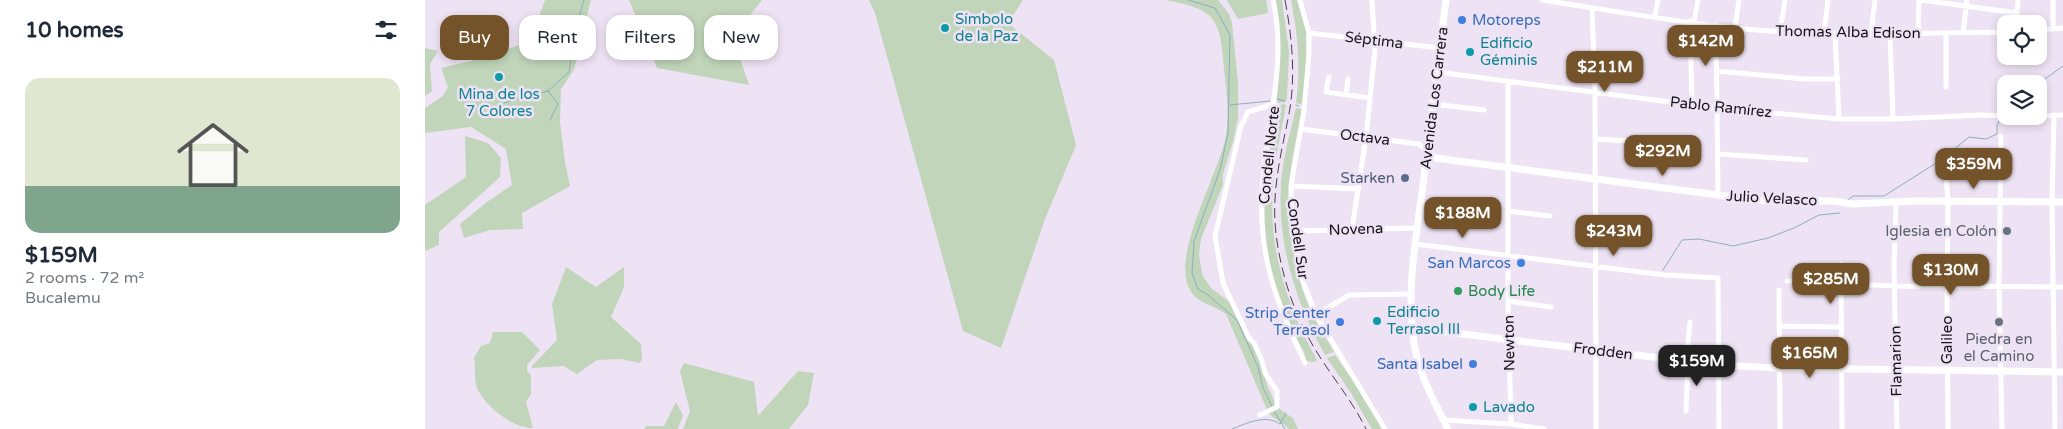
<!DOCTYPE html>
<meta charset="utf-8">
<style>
body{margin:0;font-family:"Varela Round",sans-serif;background:#f6f6f7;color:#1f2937;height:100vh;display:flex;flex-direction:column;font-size:19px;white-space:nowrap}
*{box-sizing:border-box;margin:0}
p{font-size:16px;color:#747a83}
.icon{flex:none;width:28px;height:28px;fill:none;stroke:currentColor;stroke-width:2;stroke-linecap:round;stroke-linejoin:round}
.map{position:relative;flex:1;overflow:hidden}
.panel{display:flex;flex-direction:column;background:#fff;width:425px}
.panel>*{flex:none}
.banner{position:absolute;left:15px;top:15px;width:475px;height:45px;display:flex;gap:10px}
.buttons{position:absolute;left:1572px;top:15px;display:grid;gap:10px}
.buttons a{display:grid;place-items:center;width:50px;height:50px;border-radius:10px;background:#fff;box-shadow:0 2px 8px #0003;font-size:25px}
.price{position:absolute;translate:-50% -42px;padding:0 11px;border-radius:10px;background:#74522a;color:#fff;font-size:16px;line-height:32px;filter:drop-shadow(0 1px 2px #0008)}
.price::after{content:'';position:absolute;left:50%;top:30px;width:15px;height:11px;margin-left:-8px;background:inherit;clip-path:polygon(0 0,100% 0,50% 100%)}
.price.on{background:#222;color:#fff}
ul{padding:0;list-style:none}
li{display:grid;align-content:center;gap:10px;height:265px;padding:0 25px}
li span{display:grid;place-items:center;height:155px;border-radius:15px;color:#555}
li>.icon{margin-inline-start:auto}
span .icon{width:90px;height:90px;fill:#fffc;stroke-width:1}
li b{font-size:21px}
h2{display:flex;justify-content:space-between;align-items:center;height:60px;padding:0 25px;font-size:21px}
.chip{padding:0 18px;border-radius:15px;background:#fff;box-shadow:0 2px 8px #0003;font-size:18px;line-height:45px}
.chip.on{background:#74522a;color:#fff}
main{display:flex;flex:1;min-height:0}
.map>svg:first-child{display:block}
</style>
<main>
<section class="panel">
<h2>10 homes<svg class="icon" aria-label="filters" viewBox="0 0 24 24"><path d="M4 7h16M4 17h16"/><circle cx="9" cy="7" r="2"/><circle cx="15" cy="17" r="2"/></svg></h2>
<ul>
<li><span style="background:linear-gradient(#dfe7d0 70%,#7fa58c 0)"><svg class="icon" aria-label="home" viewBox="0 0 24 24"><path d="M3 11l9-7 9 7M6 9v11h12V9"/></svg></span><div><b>$159M</b><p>2 rooms · 72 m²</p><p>Bucalemu</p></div></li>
</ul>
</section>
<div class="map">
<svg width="1638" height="429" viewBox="0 0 1638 429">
<rect width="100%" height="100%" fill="#eee3f4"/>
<!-- green -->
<path fill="#c0d5ba" d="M120,0H166L149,70L136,89L135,122L140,162L145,186L97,213L98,229L65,230L39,238L35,224L62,202L87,185L81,149L46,127L0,133V108L18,96L23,87L16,68L58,58L105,41Z
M204,0H337L308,37L324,85L232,68Z
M444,0H598L583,23L629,60L651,145L620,219L576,348L538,331L450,13Z
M741,0H793L804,14L807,23L813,82V118L808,142L798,174V185L776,239L774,254L776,268L778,276L786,288L807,304L830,345L842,385L851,405L857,411L868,418L873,429H864C858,422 849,420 843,412L801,314C787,303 771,305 763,286C749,248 793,176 801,136C805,114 801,90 799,68C795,17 791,10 741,0Z
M802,0H841L843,13L813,19Z
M851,0H857L864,51L862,98L860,102L854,103L852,100C855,66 855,34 851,0Z
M866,0H872L881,30V66L878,105L871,103C876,68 873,35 866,0Z
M0,48L13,51L5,64L7,91L0,96Z
M858,104L861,105C857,128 851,152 849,177C841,242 860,303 892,360L889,362L881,361L879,352C842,285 833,232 844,156C846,139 847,122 852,107Z
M871,108L878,110C872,136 865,163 864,189C864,217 869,265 878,291C885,313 898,333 909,352L900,355C871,303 852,244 856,183C858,158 865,133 871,108Z
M40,136L63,143L76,158L75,177L14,232V245L0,251V205L41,177Z
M141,267L171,287L199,267V287L186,317L216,344L217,360L214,363L196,359L172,360L152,374L138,366L107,368V366L132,340L127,304Z
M68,332H97L115,350L102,365V371L106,375V394L101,402L108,428C88,429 56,403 51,385C49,376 51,367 49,358L56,346L65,343Z
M910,355L940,398L957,429H947L926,393L902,358Z
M259,363L329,382L333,416L373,371L389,373L383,405L364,429H258L265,411L255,371Z
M251,402L258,415L253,429H219L221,426H239Z"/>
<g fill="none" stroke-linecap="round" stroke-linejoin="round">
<!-- stream -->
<path stroke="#8caebf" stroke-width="1" d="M763,0L790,8L805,35L803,133L795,170L769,241L767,273L773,289L783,295L812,320L833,367L838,388L848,408
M123,91L133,104L125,120
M1614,91L1617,81L1638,66
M852,99L860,101
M79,103L123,91L144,72L151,27L159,0
M805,105L845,101
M871,105L874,106
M1423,200L1428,196H1459L1516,160L1544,137L1561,139L1572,134V126L1576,117
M1238,270L1257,240L1274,239L1308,246L1343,238L1369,228L1394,215L1415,213
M849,411L860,429
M807,429C822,423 841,414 855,424L861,413"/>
<!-- minor -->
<path stroke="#fff" stroke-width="5" d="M848,0C863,65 840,128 837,192C833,257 853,306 880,363
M875,0L884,33V54L879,110L866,186V207L872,257L877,279L891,315L960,429
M1117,0C1196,12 1277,27 1358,32C1432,36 1507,33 1581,32
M1496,0L1592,13
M1628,0V29
M1167,8L1170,91L1171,429
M1230,16L1233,0
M1265,21L1267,105
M1269,22L1273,0
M1591,24L1593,0
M1291,25L1293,195
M1310,27L1314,0
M1614,30L1638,28
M1355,32L1360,0
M884,33L1015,48
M1493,33L1494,0
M1521,33V87
M1538,33L1542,0
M1399,34L1403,0
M1410,34L1414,119
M1446,34L1450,0
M1465,34L1468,119
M1291,71L1380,79H1413
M1012,72L1292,108L1414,119H1468L1557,115L1581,116
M904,77L901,92L945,98
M1083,82V301L1086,424
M921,95L923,79
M1008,104L1059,110
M1629,115L1627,202L1630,429
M1614,116L1638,115
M876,129L994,144L1002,151
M1576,136L1574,287L1577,429
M1170,139L1206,141
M1292,154L1381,160
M1520,161L1523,201L1522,286L1523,429
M866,186L934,189
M1471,203L1469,263L1472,429
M1083,211L1125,216
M927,229L941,137L950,50L947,0
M869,231L992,228
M990,244L1240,275L1293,278L1294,429
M1416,264L1417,429
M1362,281L1470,286L1638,287
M1354,290L1355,429
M1083,301L1126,307
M891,315L924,295L986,294
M1354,326L1416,327
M1261,362L1265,322
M1261,411L1263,362
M835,415L852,407V391L840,373L837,361L829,343L824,338L798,283L790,236L816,126L823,112L849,104
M1018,420L1086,424L1119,429"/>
<!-- major -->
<path stroke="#fff" stroke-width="7" d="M1021,0C1013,62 1005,123 998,185C991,239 980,294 990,348C995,377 1010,403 1023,429
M1002,151L1010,158L1339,201H1408L1428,204L1489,201L1638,202
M988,328L1293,365L1354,368L1638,372"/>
<!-- rail -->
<path stroke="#464149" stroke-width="1" stroke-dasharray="10 5" stroke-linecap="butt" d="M860,0C867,37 871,76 864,114C856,154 846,192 851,234C856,274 869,315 890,349C906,376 927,400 941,429"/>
</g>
<!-- markers -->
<g fill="#3f7fe0" stroke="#eee3f4" stroke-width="2">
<circle cx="1037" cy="20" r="5"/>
<circle cx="1096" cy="263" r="5"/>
<circle cx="915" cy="322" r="5"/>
<circle cx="1048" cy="364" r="5"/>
</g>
<g fill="#0f9aa8" stroke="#eee3f4" stroke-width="2">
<circle cx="520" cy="28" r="5"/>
<circle cx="1045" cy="52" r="5"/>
<circle cx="74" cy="77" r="5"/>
<circle cx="952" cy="321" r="5"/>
<circle cx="1048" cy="407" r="5"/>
</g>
<circle fill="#5c6f8a" stroke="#eee3f4" stroke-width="2" cx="980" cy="178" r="5"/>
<g fill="#6b7280" stroke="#eee3f4" stroke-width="2">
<circle cx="1582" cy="231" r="5"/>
<circle cx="1574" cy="322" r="5"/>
</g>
<circle fill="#2e9e5b" stroke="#eee3f4" stroke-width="2" cx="1033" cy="291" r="5"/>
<g text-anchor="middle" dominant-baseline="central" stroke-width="5" stroke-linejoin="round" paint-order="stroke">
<!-- culture labels -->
<g font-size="15" fill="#0d838f" stroke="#eee3f4" text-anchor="start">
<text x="530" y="19">Símbolo<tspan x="530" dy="17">de la Paz</tspan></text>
<text x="1055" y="43">Edificio<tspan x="1055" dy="17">Géminis</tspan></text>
<text x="74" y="94" text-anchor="middle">Mina de los<tspan x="74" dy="17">7 Colores</tspan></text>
<text x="962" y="312">Edificio<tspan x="962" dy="17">Terrasol III</tspan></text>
<text x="1058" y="407">Lavado</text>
</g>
<!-- shop labels -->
<g font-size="15" fill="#366cbe" stroke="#eee3f4" text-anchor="end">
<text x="1047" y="20" text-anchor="start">Motoreps</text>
<text x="1086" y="263">San Marcos</text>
<text x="905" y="313">Strip Center<tspan x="905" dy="17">Terrasol</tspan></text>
<text x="1038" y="364">Santa Isabel</text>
</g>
<!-- street labels -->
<g font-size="15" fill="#171419" stroke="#eee3f4">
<text transform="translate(1423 32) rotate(1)">Thomas Alba Edison</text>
<text transform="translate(949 40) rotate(7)">Séptima</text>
<text transform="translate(1009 98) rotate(-83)">Avenida Los Carrera</text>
<text transform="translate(1296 107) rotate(6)">Pablo Ramírez</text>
<text transform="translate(940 137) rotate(7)">Octava</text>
<text transform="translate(844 155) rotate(-84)">Condell Norte</text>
<text transform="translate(1347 198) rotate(3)">Julio Velasco</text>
<text transform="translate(931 229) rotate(-2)">Novena</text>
<text transform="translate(873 239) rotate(82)">Condell Sur</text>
<text transform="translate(1522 340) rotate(-90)">Galileo</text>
<text transform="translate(1084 343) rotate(-91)">Newton</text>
<text transform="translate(1178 351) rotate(7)">Frodden</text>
<text transform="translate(1471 361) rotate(-91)">Flamarion</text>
</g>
<!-- service labels -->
<g font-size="15" fill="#4e5e75" stroke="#eee3f4" text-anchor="end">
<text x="970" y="178">Starken</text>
</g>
<!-- worship labels -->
<g font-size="15" fill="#5b616d" stroke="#eee3f4" text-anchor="end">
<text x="1572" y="231">Iglesia en Colón</text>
<text x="1574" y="339" text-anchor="middle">Piedra en<tspan x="1574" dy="17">el Camino</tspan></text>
</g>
<!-- leisure labels -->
<g font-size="15" fill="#27864d" stroke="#eee3f4" text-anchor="start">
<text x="1043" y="291">Body Life</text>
</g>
</g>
</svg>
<div class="buttons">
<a><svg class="icon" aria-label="locate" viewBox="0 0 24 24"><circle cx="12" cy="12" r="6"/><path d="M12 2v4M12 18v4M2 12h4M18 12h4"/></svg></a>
<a><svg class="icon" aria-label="layers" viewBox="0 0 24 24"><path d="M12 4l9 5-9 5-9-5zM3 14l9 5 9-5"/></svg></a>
</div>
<b class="price" style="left:1281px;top:67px">$142M</b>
<b class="price" style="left:1180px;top:93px">$211M</b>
<b class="price" style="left:1238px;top:177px">$292M</b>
<b class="price" style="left:1549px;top:190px">$359M</b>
<b class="price" style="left:1038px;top:239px">$188M</b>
<b class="price" style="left:1189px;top:257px">$243M</b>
<b class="price" style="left:1526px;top:296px">$130M</b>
<b class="price" style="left:1406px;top:305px">$285M</b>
<b class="price" style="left:1385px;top:379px">$165M</b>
<b class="price on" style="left:1272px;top:387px">$159M</b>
<div class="banner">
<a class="chip on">Buy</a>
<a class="chip">Rent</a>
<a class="chip">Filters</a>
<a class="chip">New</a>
</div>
</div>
</main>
